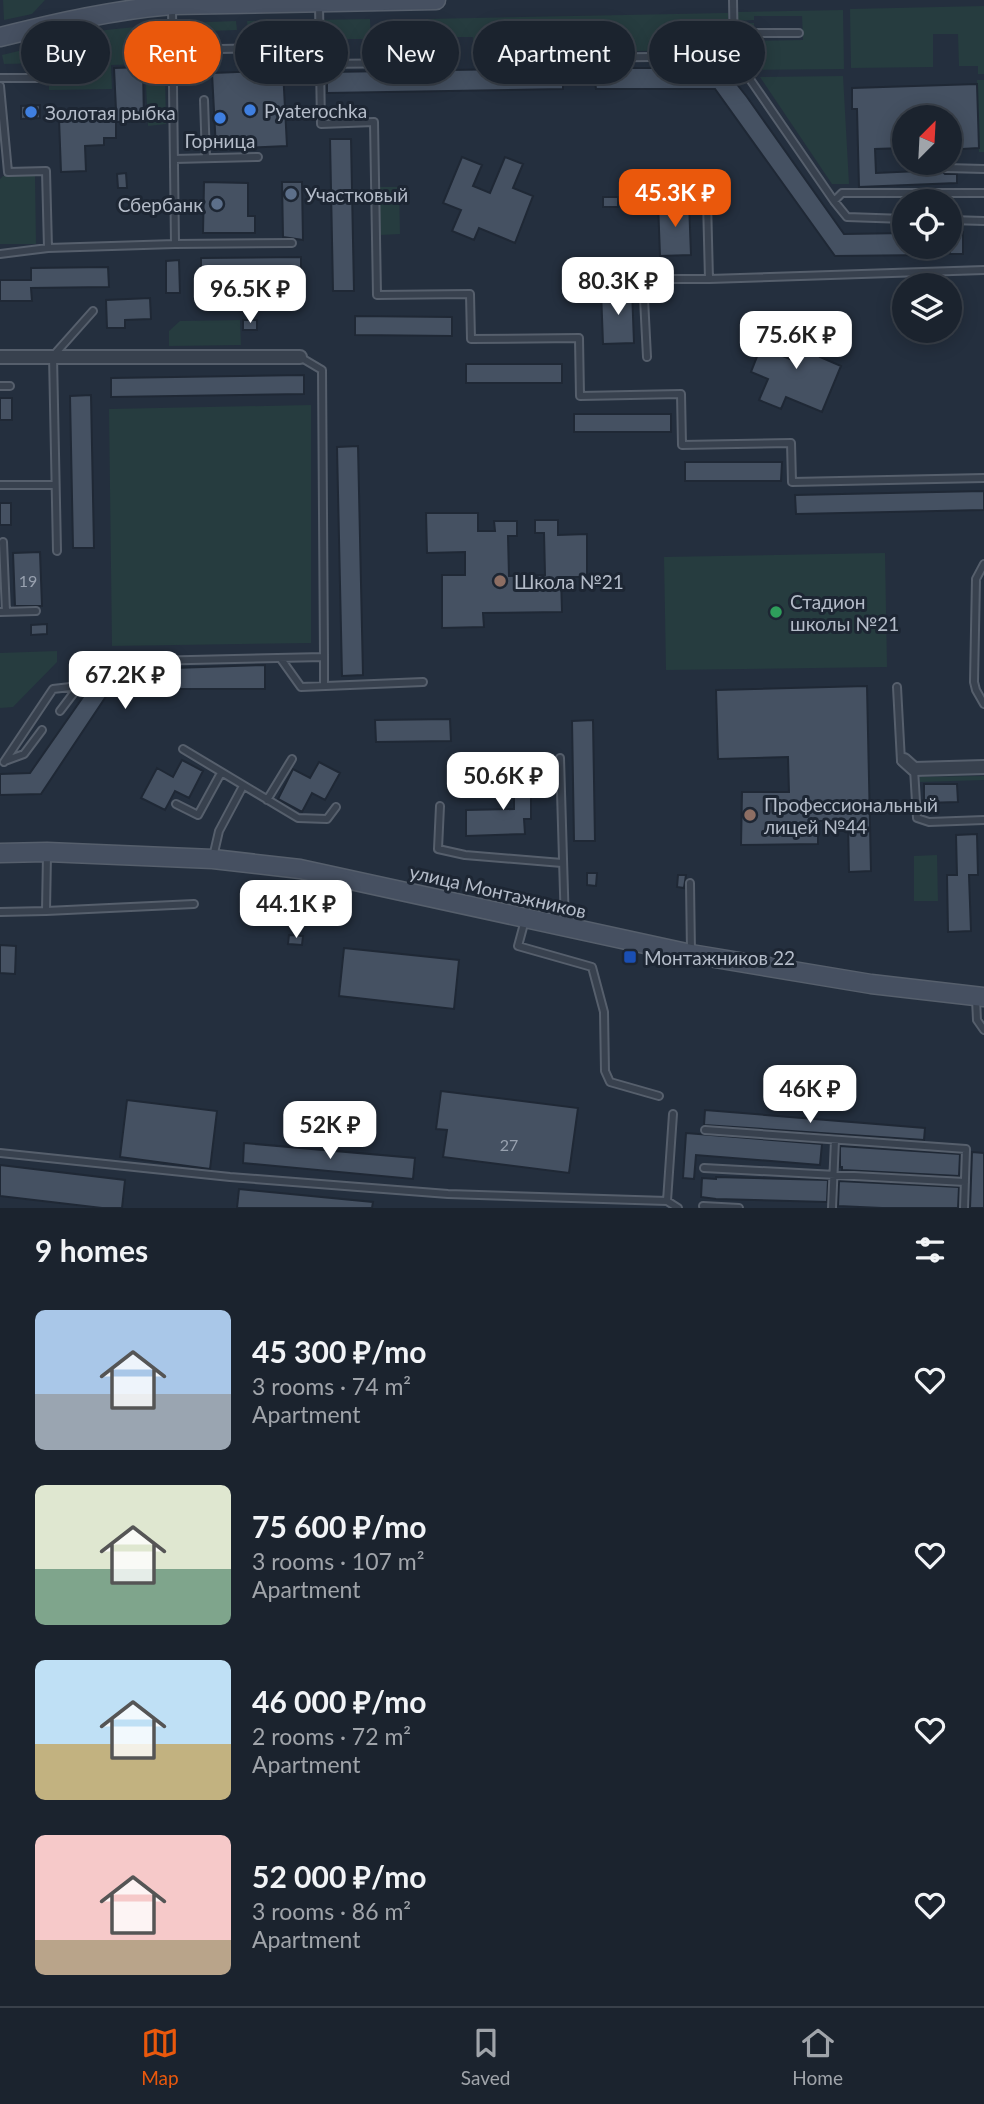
<!DOCTYPE html>
<meta charset="utf-8">
<style>
body{margin:0;font-family:Lato,sans-serif;background:#242b36;color:#f1f3f6;height:100vh;display:flex;flex-direction:column;font-size:26px;white-space:nowrap}
*{box-sizing:border-box;margin:0}
p{font-size:23px;color:#a0a4aa}
.icon{flex:none;width:38px;height:38px;fill:none;stroke:currentColor;stroke-width:2;stroke-linecap:round;stroke-linejoin:round}
.map{position:relative;height:1208px;overflow:hidden}
.drawer{display:flex;flex-direction:column;background:#1b232e;flex:1}
.drawer>*{flex:none}
.top-card{position:absolute;left:21px;top:21px;width:943px;height:63px;display:flex;gap:14px}
.needle{width:46px;rotate:24deg}
.buttons{position:absolute;left:892px;top:105px;display:grid;gap:14px}
.buttons a{display:grid;place-items:center;width:70px;height:70px;border-radius:50%;background:#1b232e;box-shadow:0 4px 18px #0003,0 0 0 2px #39404a;font-size:35px}
.price{position:absolute;translate:-50% -60px;padding:0 16px;border-radius:14px;background:#fff;color:#222;font-size:23px;line-height:46px;filter:drop-shadow(0 2px 4px #0008)}
.price::after{content:'';position:absolute;left:50%;top:42px;width:21px;height:16px;margin-left:-10px;background:inherit;clip-path:polygon(0 0,100% 0,50% 100%)}
.price.selected{background:#ea580c;color:#fff}
ul{padding:0;list-style:none}
li{display:flex;align-items:center;gap:21px;height:175px;padding:0 35px}
li span{display:grid;place-items:center;flex:none;width:196px;height:140px;border-radius:10px;color:#555}
li>.icon{margin-inline-start:auto}
span .icon{width:84px;height:84px;fill:#fffc;stroke-width:1}
li b{font-size:30px}
h2{display:flex;justify-content:space-between;align-items:center;height:84px;padding:0 35px;font-size:30px}
.tag{padding:0 24px;border-radius:32px;background:#1b232e;box-shadow:0 4px 18px #0003,0 0 0 2px #39404a;font-size:24px;line-height:63px}
.tag.selected{background:#ea580c;color:#fff}
.dock{display:flex;justify-content:space-around;align-items:center;height:98px;border-top:2px solid #39404a;background:#1b232e;font-size:19px;color:#a0a4aa}
.dock a{display:grid;justify-items:center;gap:4px}
.dock .selected{color:#ea580c}
.map>svg:first-child{display:block}
</style>
<div class="map">
<svg width="984" height="1208" viewBox="0 0 984 1208">
<rect width="100%" height="100%" fill="#242f3e"/>
<!-- green -->
<path fill="#263c3f" d="M3,0H45L32,14L4,20Z
M984,6V74H978V66H959L958,34H933V67L851,68L850,9Z
M843,10L844,69L750,70L738,53L737,23H754V41L803,40L802,16H754V20L737,21V12Z
M728,13V50L474,53L473,37H427L426,19Z
M370,19L371,39H346V55H313L312,20Z
M305,20V29L248,30L247,21Z
M236,21L237,30L182,32V23Z
M164,24L166,124L148,126L145,64L111,65L112,89L49,90L48,63L4,64L2,55L106,30Z
M843,76L849,184H832L760,77Z
M977,80H984V152H979Z
M3,176H35L36,244H0V179Z
M378,187H399L400,234L380,235Z
M240,320L241,345L169,346V331L180,321Z
M311,405V643L112,646L109,409Z
M885,553L887,667L666,670L664,557Z
M57,651V662L13,707L0,708V653Z
M984,776V780L920,782V777Z
M937,855L938,901H914V856Z"/>
<!-- building -->
<path fill="#455162" stroke="#1f2835" stroke-width="2" d="M407,29V39L387,40V30Z
M188,55H218L219,66L189,68Z
M143,67L144,121L116,122V138H104V145L85,146L86,171L61,172L59,119L84,118V110H116L114,68Z
M593,68H714L732,78L747,97L844,234L905,233V247H928V255L835,256L715,89H596Z
M513,69H563V89L327,93V72Z
M283,70L287,146L216,149L212,73Z
M977,84L979,148L962,149V145L950,146V117H905V148L875,149L876,173L941,170L945,174H957V183L859,187L857,109H852V88Z
M40,105V118L21,119V106Z
M330,139H351L354,291H333Z
M462,157L482,165L473,186L490,193L505,157L523,164L513,188L533,196L515,243L479,228L474,240L452,231L461,210L443,203Z
M126,173L127,188H118L117,174Z
M204,182L248,183V216H255V233H203Z
M282,182H302L303,240L283,237Z
M603,197H618V207H603Z
M689,202L691,255L660,256L658,203Z
M963,232V254H950V233Z
M301,257V282L201,283V258Z
M179,260L180,293H166V261Z
M108,267L109,287L31,288L32,301H0V280H31V268Z
M632,290L634,343L603,344L601,291Z
M150,298L151,319L125,320V328H107L106,300Z
M355,316L452,317V336L355,335Z
M243,320H257V330H243Z
M769,326L789,334L780,355L797,362L812,326L830,333L820,357L841,366L822,412L786,397L781,409L759,400L768,379L751,372Z
M466,364H562V383H466Z
M304,375V394L111,397V378Z
M91,395L94,548H73L70,396Z
M0,398H12V420H0Z
M574,414H671V432H574Z
M358,446L363,675L342,676L337,447Z
M685,462H782L781,481H685Z
M984,491V510L796,514L795,495Z
M0,503H11V525H0Z
M426,513H478V531H495L494,521H517V536H508L509,576L545,575L544,533H535V520H558V535L587,534V577H561L562,612L483,613L484,627L442,628V575H465V552L427,553Z
M40,552L42,606H15L13,553Z
M47,624V634L31,635V625Z
M265,665V689H111L41,794L0,795V774L30,773L97,677L112,670Z
M867,686L871,871L849,872L848,821H818V844L741,845L742,792H789L788,757L718,759L716,690Z
M450,719L451,741L376,742L375,720Z
M593,720L595,841H574L572,721Z
M182,760L203,771L189,798L175,791L165,810L141,798L157,768L173,777Z
M319,762L340,773L325,800L312,793L302,812L278,799L293,769L310,778Z
M487,779H531V819H524L525,834L466,836V810L514,809V789H488Z
M924,784H957L958,802L924,803Z
M977,834L978,875H969L971,931L948,932L947,875H957L956,835Z
M587,873H597L596,886L587,885Z
M678,875H686L684,888L677,887Z
M289,935L303,936L302,945L288,944Z
M0,945L16,946L15,974L0,973Z
M344,948L459,960L454,1009L339,996Z
M441,1091L578,1108L569,1173L443,1157L447,1130L436,1129Z
M127,1100L217,1111L210,1169L120,1157Z
M705,1110L925,1128L924,1140L704,1125Z
M686,1133L822,1144L820,1165L696,1155L694,1179L683,1178Z
M244,1143L415,1158L413,1179L243,1163Z
M840,1146L960,1154L959,1176L842,1170V1167H840Z
M972,1152L984,1153V1208H970Z
M0,1165L125,1180L122,1208H102L0,1196Z
M716,1177L828,1180L827,1202L716,1199L701,1197L702,1178L716,1179Z
M839,1181L959,1187L958,1208H882L838,1206Z
M239,1189L373,1202L372,1208H237Z"/>
<g fill="none" stroke-linecap="round" stroke-linejoin="round">
<!-- lane casing -->
<g stroke="#565f6c" stroke-width="10">
<path id="lane" d="M733,0L734,56L834,201L847,217L905,219
M319,4L321,124L374,122L377,295L470,294L471,339L579,338L580,396L681,394L682,445L791,443L792,482L984,478
M172,8L175,244
M733,33H799
M173,50L320,47
M489,59L734,56
M320,64L419,63
M0,78H40
M0,86L8,172L46,171L48,248L175,244L292,243
M204,100L206,158
M174,159L258,157
M946,168L984,169
M707,201L709,279L984,270
M834,201L842,193H984
M950,220L984,221
M0,254L48,248
M647,357L643,279H709
M0,386H10
M0,485H55
M3,542L6,612
M57,551L53,356L93,311
M984,564L976,579L974,682L976,690L984,704
M0,612L36,611
M281,659L301,687L423,682
M324,686V657
M897,687L901,761
M60,711L79,686
M183,749L298,818L327,819L336,807
M560,758L565,926
M5,761L24,754L42,730
M4,762L53,689L79,686L104,662L324,657L322,370L300,357
M914,769L917,818L929,822L984,820
M267,800L292,759
M176,804L198,815L221,773
M440,806L438,849L465,855L562,863
M213,857L219,831L243,786
M690,883L691,952
M46,911L194,904
M0,912L46,911L47,854
M525,920L518,946L592,967L604,1012L605,1071L610,1082L659,1096
M976,999L977,1020L984,1030
M673,1114L667,1201L678,1208
M705,1130L966,1149L964,1208
M0,1153L230,1177L448,1194L667,1201
M704,1168L965,1182
M703,1206L739,1208
M832,1208L835,1140"/>
</g>
<!-- street casing -->
<g stroke="#565f6c" stroke-width="16">
<path id="street" d="M0,357H300
M904,760L914,769L984,767"/>
</g>
<!-- secondary casing -->
<g stroke="#565f6c" stroke-width="21">
<path id="secondary" d="M0,37C57,23 113,10 172,5L436,0
M0,853L47,852L213,859L300,869L691,954L871,984L984,997"/>
</g>
<!-- lane -->
<use href="#lane" stroke="#38414e" stroke-width="6"/>
<!-- street -->
<use href="#street" stroke="#38414e" stroke-width="12"/>
<!-- secondary -->
<use href="#secondary" stroke="#465061" stroke-width="18"/>
</g>
<!-- markers -->
<g fill="#3f7fe0" stroke="#1d2633" stroke-width="2.5">
<circle cx="250" cy="110" r="7"/>
<circle cx="31" cy="112" r="7"/>
<circle cx="220" cy="118" r="7"/>
</g>
<g fill="#5c6f8a" stroke="#1d2633" stroke-width="2.5">
<circle cx="291" cy="194" r="7"/>
<circle cx="217" cy="204" r="7"/>
</g>
<g fill="#8d6e63" stroke="#1d2633" stroke-width="2.5">
<circle cx="500" cy="581" r="7"/>
<circle cx="750" cy="815" r="7"/>
</g>
<circle fill="#2e9e5b" stroke="#1d2633" stroke-width="2.5" cx="776" cy="612" r="7"/>
<rect fill="#1a4fb4" stroke="#1d2633" stroke-width="2.5" x="623" y="950" width="14" height="14" rx="3.5"/>
<g text-anchor="middle" dominant-baseline="central" stroke-width="6" stroke-linejoin="round" paint-order="stroke">
<!-- number labels -->
<g font-size="16" fill="#98a1af">
<text x="28" y="580">19</text>
<text x="509" y="1144">27</text>
</g>
<!-- poi labels -->
<g font-size="19" fill="#b4bcc9" stroke="#1d2633" text-anchor="start">
<text x="264" y="110">Pyaterochka</text>
<text x="45" y="112">Золотая рыбка</text>
<text x="220" y="140" text-anchor="middle">Горница</text>
<text x="305" y="194">Участковый</text>
<text x="203" y="204" text-anchor="end">Сбербанк</text>
<text x="514" y="581">Школа №21</text>
<text x="790" y="601">Стадион<tspan x="790" dy="22">школы №21</tspan></text>
<text x="764" y="804">Профессиональный<tspan x="764" dy="22">лицей №44</tspan></text>
<text x="644" y="957">Монтажников 22</text>
</g>
<!-- street labels -->
<g font-size="19" fill="#b4bcc9" stroke="#1d2633">
<text transform="translate(498 891) rotate(13)">улица Монтажников</text>
</g>
</g>
</svg>
<div class="buttons">
<a><svg class="needle" viewBox="-14 -14 28 28"><path d="M0-13l5 13h-10z" fill="#e53935"/><path d="M0 13l5-13h-10z" fill="#a0a4aa"/></svg></a>
<a><svg class="icon" aria-label="locate" viewBox="0 0 24 24"><circle cx="12" cy="12" r="6"/><path d="M12 2v4M12 18v4M2 12h4M18 12h4"/></svg></a>
<a><svg class="icon" aria-label="layers" viewBox="0 0 24 24"><path d="M12 4l9 5-9 5-9-5zM3 14l9 5 9-5"/></svg></a>
</div>
<b class="price selected" style="left:675px;top:229px">45.3K ₽</b>
<b class="price" style="left:618px;top:317px">80.3K ₽</b>
<b class="price" style="left:250px;top:325px">96.5K ₽</b>
<b class="price" style="left:796px;top:371px">75.6K ₽</b>
<b class="price" style="left:125px;top:711px">67.2K ₽</b>
<b class="price" style="left:503px;top:812px">50.6K ₽</b>
<b class="price" style="left:296px;top:940px">44.1K ₽</b>
<b class="price" style="left:810px;top:1125px">46K ₽</b>
<b class="price" style="left:330px;top:1161px">52K ₽</b>
<div class="top-card">
<a class="tag">Buy</a>
<a class="tag selected">Rent</a>
<a class="tag">Filters</a>
<a class="tag">New</a>
<a class="tag">Apartment</a>
<a class="tag">House</a>
</div>
</div>
<section class="drawer">
<h2>9 homes<svg class="icon" aria-label="filters" viewBox="0 0 24 24"><path d="M4 7h16M4 17h16"/><circle cx="9" cy="7" r="2"/><circle cx="15" cy="17" r="2"/></svg></h2>
<ul>
<li><span style="background:linear-gradient(#a9c7e8 60%,#9aa5b1 0)"><svg class="icon" aria-label="home" viewBox="0 0 24 24"><path d="M3 11l9-7 9 7M6 9v11h12V9"/></svg></span><div><b>45 300 ₽/mo</b><p>3 rooms · 74 m²</p><p>Apartment</p></div><svg class="icon" aria-label="heart" viewBox="0 0 24 24"><path d="M12 20l-8-8c-3-5 5-10 8-4 3-6 11-1 8 4z"/></svg></li>
<li><span style="background:linear-gradient(#dfe7d0 60%,#7fa58c 0)"><svg class="icon" aria-label="home" viewBox="0 0 24 24"><path d="M3 11l9-7 9 7M6 9v11h12V9"/></svg></span><div><b>75 600 ₽/mo</b><p>3 rooms · 107 m²</p><p>Apartment</p></div><svg class="icon" aria-label="heart" viewBox="0 0 24 24"><path d="M12 20l-8-8c-3-5 5-10 8-4 3-6 11-1 8 4z"/></svg></li>
<li><span style="background:linear-gradient(#bfe0f5 60%,#c2b280 0)"><svg class="icon" aria-label="home" viewBox="0 0 24 24"><path d="M3 11l9-7 9 7M6 9v11h12V9"/></svg></span><div><b>46 000 ₽/mo</b><p>2 rooms · 72 m²</p><p>Apartment</p></div><svg class="icon" aria-label="heart" viewBox="0 0 24 24"><path d="M12 20l-8-8c-3-5 5-10 8-4 3-6 11-1 8 4z"/></svg></li>
<li><span style="background:linear-gradient(#f6c9c9 75%,#b9a48a 0)"><svg class="icon" aria-label="home" viewBox="0 0 24 24"><path d="M3 11l9-7 9 7M6 9v11h12V9"/></svg></span><div><b>52 000 ₽/mo</b><p>3 rooms · 86 m²</p><p>Apartment</p></div><svg class="icon" aria-label="heart" viewBox="0 0 24 24"><path d="M12 20l-8-8c-3-5 5-10 8-4 3-6 11-1 8 4z"/></svg></li>
</ul>
</section>
<nav class="dock">
<a class="selected"><svg class="icon" aria-label="map" viewBox="0 0 24 24"><path d="M3 6l6-2 6 2 6-2v14l-6 2-6-2-6 2zM9 4v14M15 6v14"/></svg>Map</a>
<a><svg class="icon" aria-label="saved" viewBox="0 0 24 24"><path d="M7 4h10v16l-5-4-5 4z"/></svg>Saved</a>
<a><svg class="icon" aria-label="home" viewBox="0 0 24 24"><path d="M3 11l9-7 9 7M6 9v11h12V9"/></svg>Home</a>
</nav>
